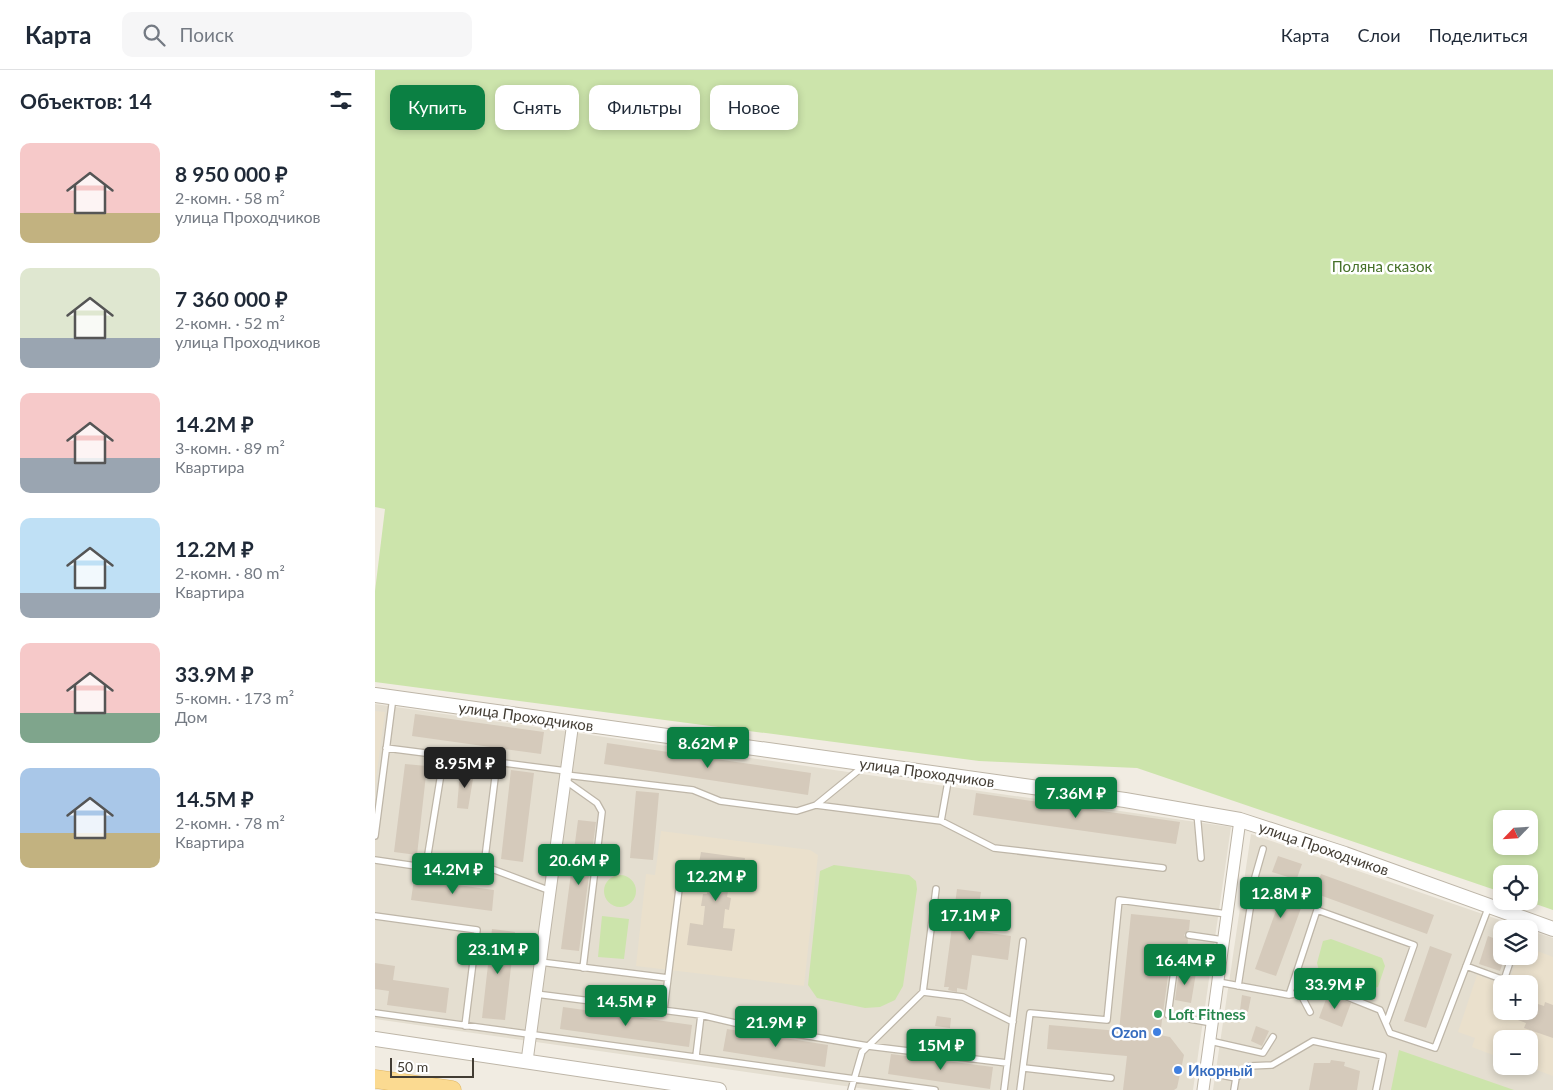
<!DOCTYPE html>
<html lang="ru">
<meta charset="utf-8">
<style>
body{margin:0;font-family:Lato,sans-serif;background:#f6f6f7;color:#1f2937;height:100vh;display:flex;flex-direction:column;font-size:19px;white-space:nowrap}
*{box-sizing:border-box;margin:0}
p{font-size:16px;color:#747a83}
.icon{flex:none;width:28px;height:28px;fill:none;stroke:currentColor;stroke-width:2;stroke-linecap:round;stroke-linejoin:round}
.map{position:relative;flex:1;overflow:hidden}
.drawer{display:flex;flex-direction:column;background:#fff;width:375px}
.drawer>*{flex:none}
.banner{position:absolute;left:15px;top:15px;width:475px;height:45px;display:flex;gap:10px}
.needle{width:32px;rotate:245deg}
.controls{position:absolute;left:1118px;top:740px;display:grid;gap:10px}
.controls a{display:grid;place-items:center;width:45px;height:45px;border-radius:10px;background:#fff;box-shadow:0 2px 8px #0003;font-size:25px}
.scale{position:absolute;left:15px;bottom:12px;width:84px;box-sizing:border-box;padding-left:5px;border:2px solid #423c33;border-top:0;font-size:14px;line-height:18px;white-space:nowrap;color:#423c33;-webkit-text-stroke:4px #fff;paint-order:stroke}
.price{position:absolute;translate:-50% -42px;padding:0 11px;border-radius:5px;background:#0b8043;color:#fff;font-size:16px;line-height:32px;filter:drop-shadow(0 1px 2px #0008)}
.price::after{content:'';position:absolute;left:50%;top:30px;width:15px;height:11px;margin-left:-8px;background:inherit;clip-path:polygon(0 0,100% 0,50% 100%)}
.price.selected{background:#222;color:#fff}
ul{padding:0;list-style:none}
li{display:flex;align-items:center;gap:15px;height:125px;padding:0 20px}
li span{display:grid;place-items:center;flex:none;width:140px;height:100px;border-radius:10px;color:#555}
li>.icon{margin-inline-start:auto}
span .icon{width:60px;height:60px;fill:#fffc;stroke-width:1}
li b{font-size:21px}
h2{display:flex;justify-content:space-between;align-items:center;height:60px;padding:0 20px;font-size:21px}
.chip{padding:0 18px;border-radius:10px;background:#fff;box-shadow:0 2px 8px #0003;font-size:18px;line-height:45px}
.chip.selected{background:#0b8043;color:#fff}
header{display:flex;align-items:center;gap:30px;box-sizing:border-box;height:70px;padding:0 25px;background:#fff;border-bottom:1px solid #e0e1e3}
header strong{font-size:24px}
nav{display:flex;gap:28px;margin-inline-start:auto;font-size:18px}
.search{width:350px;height:45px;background:#f6f6f7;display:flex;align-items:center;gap:12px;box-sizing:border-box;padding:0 18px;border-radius:10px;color:#747a83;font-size:19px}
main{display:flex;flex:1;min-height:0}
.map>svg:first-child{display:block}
</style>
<header>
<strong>Карта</strong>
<div class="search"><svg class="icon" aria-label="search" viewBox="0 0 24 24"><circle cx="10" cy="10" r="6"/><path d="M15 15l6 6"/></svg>Поиск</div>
<nav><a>Карта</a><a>Слои</a><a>Поделиться</a></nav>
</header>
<main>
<section class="drawer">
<h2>Объектов: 14<svg class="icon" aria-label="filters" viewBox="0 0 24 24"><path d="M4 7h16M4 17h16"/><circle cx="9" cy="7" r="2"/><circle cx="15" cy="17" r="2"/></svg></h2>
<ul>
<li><span style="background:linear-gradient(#f6c9c9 70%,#c2b280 0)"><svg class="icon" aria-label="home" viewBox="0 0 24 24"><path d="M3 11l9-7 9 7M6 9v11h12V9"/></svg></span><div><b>8 950 000 ₽</b><p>2-комн. · 58 m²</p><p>улица Проходчиков</p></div></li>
<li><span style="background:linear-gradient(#dfe7d0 70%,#9aa5b1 0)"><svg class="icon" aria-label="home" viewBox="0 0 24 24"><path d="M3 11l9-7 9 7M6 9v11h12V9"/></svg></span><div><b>7 360 000 ₽</b><p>2-комн. · 52 m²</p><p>улица Проходчиков</p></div></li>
<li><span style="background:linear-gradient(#f6c9c9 65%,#9aa5b1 0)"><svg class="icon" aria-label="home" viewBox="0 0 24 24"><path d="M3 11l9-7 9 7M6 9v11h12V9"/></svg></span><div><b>14.2M ₽</b><p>3-комн. · 89 m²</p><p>Квартира</p></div></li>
<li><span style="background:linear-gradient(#bfe0f5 75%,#9aa5b1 0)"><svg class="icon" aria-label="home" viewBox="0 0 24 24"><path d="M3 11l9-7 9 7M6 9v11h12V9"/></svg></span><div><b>12.2M ₽</b><p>2-комн. · 80 m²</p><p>Квартира</p></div></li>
<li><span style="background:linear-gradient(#f6c9c9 70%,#7fa58c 0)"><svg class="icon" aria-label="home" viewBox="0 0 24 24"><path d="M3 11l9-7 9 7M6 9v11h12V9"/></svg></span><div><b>33.9M ₽</b><p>5-комн. · 173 m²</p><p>Дом</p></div></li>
<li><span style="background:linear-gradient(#a9c7e8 65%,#c2b280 0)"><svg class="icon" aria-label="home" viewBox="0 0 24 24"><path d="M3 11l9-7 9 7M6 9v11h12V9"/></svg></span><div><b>14.5M ₽</b><p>2-комн. · 78 m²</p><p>Квартира</p></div></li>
</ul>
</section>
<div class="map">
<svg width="1178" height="1020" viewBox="0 0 1178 1020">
<rect width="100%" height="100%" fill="#f1ece2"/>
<!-- residential -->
<path fill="#e4ded0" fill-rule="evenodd" d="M0,634L856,757L818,1020H498L0,949Z
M876,764L1151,859H1126V886H1154V860L1178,868V1020H838ZM1126,914H1154V941H1126ZM1126,969H1154V996H1126Z"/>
<!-- education -->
<path fill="#eae0cc" d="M0,641L10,642L0,716Z
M286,761L435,780L443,785L429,916L261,896L271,804L280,805Z
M1154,878L1178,887V1006L1151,996H1154V969H1126V988L1097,977L1100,968L1083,962L1102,905L1126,914V941H1154V914H1133L1143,886H1154Z"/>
<!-- green -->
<path fill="#cce4ab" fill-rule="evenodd" d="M0,0H1178V840L1152,831H1154V804H1126V822L762,698L604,691L0,612V521L10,439L0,437ZM1126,749H1154V776H1126Z
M459,795L534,805L541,811L542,819L528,916L520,930L505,937L490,938L442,928L433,915L445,801Z
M229 821a16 16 0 1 1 32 0a16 16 0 1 1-32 0Z
M227,846L254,849L249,889L223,887Z
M956,869L1007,888L1010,896L1003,917L995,919L944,901L942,893L948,871Z
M1024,980L1139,1020H1016Z"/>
<!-- building -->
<path fill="#d5cabb" d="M40,644L169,662L166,684L37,666Z
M232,673L436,703L433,725L229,694Z
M30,694L52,696L42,785L19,782Z
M136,700L159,703L148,792L126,789Z
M85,701L99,703L93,739L82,738Z
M261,721L284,723L278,790L255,788Z
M601,723L805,752L801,774L598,745Z
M203,750L221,752L204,881L186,879Z
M326,782L370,788L367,810L355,809L352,827L356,828L354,840L350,839L348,858L360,859L357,881L312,875L315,853L328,855L330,836H326L328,824H332L335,806L322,804Z
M903,786L927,794L916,825L929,830L901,906L880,899L913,807L897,802Z
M946,804L1059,845L1052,864L939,823Z
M39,809L119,820L117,841L36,830Z
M582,819L606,822L600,861L636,866L633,890L597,885L592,920L582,918V922L573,920L574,917H569Z
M756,844L815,850L814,860L809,865L813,870L812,878L797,877L785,965L795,967L809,985L802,1018L799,1020H748L752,986L672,979L674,955L744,961Z
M117,859L140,862L130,950L107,948Z
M1113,866L1126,871V886H1130L1125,901L1104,894Z
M1055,876L1077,884L1051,958L1029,951Z
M0,893L20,896L18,910L74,918L71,943L12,935L14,921L0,919Z
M804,900L821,903L816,933L800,930Z
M953,924L976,933L967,957L944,948Z
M867,925L876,927L873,942L865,940Z
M1154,931L1169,936L1170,932L1178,935V968L1149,958L1151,953L1121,942L1154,941Z
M188,937L317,955L314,977L185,959Z
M562,946L576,948L575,958L560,956Z
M881,956L894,961L887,976L876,971Z
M352,959L453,975L450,997L348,981Z
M516,984L618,997L615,1019L513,1004Z
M956,990L970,992L969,996L985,1001L982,1020H934L939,993H955Z"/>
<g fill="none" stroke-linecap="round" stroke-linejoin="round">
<!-- service casing -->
<g stroke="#beb6a8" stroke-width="8">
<path id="service" d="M11,678L191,701
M191,705L318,720L345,731L422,741L441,735L566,751L619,778L788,798
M191,711L222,733L227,742L208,898
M441,735L490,695
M822,743L826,788
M566,751L574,706
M0,766L18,627
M0,790L41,796L52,790L109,796L173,820
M52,790L69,685
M109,796L122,692
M0,846L102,860L90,956
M814,865L848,870
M165,892L293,908
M1091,896L1129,910L1137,886
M843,912L914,925L950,918L1005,940L1015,963L1060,978L1114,836
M863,916L880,807L888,779
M548,922L588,927L638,952
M925,923L935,942
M161,924L326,945L373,956L493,976L632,993
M914,925L942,840L1039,875L1012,951
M289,940L306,803
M0,943L560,1020
M837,953L793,945L801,886L845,892
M835,971L888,983L898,967
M321,986L326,945
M649,998L736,1008
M831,1002L861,1008
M476,1020L487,982L548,922L561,819
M629,1020L648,871
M645,1020L655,943L732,950L744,830L852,844
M859,1020L861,1008L874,996L897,995L938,971L1008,986L1001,1020"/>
</g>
<!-- minor casing -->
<g stroke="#beb6a8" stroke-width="13">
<path id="minor" d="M152,991L198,652
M828,1020L865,750"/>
</g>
<!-- tertiary casing -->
<g stroke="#beb6a8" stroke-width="16">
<path id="tertiary" d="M0,625L750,730L865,750L970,784L1178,859
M0,969L344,1020"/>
</g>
<!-- primary casing -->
<g stroke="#dfb662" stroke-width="19">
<path id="primary" d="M0,1009L77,1020"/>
</g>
<!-- service -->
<use href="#service" stroke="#fff" stroke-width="5.5"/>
<!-- minor -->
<use href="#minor" stroke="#fff" stroke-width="11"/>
<!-- tertiary -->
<use href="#tertiary" stroke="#fff" stroke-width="14"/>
<!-- primary -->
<use href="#primary" stroke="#fbda91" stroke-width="18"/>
</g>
<!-- markers -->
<circle fill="#2e9e5b" stroke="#fff" stroke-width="2" cx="783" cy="944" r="5"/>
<g fill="#3f7fe0" stroke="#fff" stroke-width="2">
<circle cx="782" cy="962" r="5"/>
<circle cx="803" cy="1000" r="5"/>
</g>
<g text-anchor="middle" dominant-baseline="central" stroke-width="5" stroke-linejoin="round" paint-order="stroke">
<!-- park labels -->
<g font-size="15" fill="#467129" stroke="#fff">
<text x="1007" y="196">Поляна сказок</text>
</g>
<!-- street labels -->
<g font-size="15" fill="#423c33" stroke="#fff">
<text transform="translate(151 646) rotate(8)">улица Проходчиков</text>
<text transform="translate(552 702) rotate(8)">улица Проходчиков</text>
<text transform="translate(949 778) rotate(19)">улица Проходчиков</text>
</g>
<!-- leisure labels -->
<g font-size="15" font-weight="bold" fill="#27864d" stroke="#fff" text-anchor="start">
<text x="793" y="944">Loft Fitness</text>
</g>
<!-- shop labels -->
<g font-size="15" font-weight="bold" fill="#366cbe" stroke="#fff" text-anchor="end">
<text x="772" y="962">Ozon</text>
<text x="813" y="1000" text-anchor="start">Икорный</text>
</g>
</g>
</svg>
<div class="controls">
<a><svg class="needle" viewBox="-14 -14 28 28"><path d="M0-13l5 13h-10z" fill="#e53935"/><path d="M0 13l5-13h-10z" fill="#747a83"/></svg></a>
<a><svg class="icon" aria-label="locate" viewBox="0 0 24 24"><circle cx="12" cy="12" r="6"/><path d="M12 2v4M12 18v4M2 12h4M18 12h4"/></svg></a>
<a><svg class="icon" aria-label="layers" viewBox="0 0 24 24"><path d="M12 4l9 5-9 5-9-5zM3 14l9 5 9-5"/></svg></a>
<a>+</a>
<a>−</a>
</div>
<div class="scale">50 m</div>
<b class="price" style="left:333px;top:699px">8.62M ₽</b>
<b class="price selected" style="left:90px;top:719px">8.95M ₽</b>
<b class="price" style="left:701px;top:749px">7.36M ₽</b>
<b class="price" style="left:204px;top:816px">20.6M ₽</b>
<b class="price" style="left:78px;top:825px">14.2M ₽</b>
<b class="price" style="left:341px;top:832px">12.2M ₽</b>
<b class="price" style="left:906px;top:849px">12.8M ₽</b>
<b class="price" style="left:595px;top:871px">17.1M ₽</b>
<b class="price" style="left:123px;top:905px">23.1M ₽</b>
<b class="price" style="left:810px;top:916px">16.4M ₽</b>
<b class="price" style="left:960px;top:940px">33.9M ₽</b>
<b class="price" style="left:251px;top:957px">14.5M ₽</b>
<b class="price" style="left:401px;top:978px">21.9M ₽</b>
<b class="price" style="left:566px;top:1001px">15M ₽</b>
<div class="banner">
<a class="chip selected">Купить</a>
<a class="chip">Снять</a>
<a class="chip">Фильтры</a>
<a class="chip">Новое</a>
</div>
</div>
</main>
